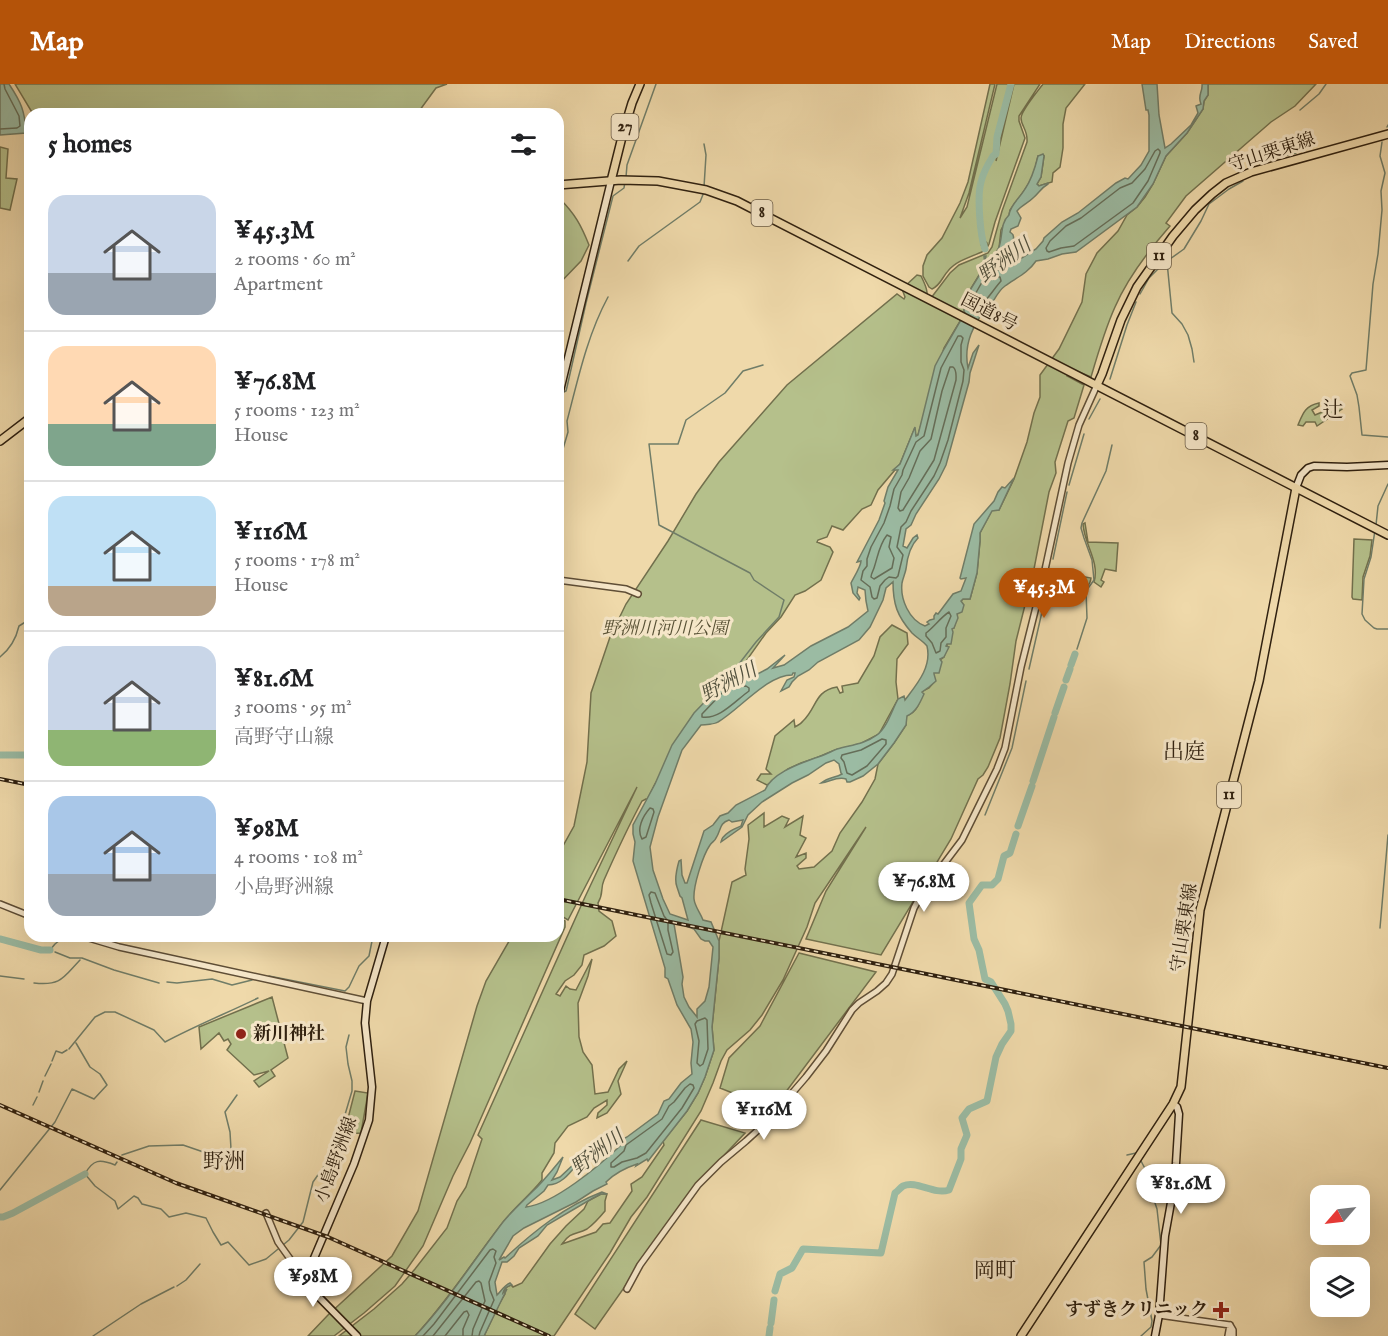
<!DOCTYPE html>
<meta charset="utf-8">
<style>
body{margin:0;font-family:"IM FELL English","Noto Serif JP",serif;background:#f2f2f2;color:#202124;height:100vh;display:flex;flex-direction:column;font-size:22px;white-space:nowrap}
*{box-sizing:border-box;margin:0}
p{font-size:20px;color:#757577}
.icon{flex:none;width:33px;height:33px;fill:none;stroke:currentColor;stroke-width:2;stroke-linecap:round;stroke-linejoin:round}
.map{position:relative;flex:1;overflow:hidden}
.drawer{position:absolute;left:24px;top:24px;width:540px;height:834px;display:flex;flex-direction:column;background:#fff;border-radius:18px;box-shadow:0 6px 24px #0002}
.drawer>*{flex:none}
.needle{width:39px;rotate:242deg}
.tools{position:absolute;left:1310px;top:1101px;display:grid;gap:12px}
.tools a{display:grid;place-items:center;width:60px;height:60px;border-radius:12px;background:#fff;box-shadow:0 6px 24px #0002;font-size:30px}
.price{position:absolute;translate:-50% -51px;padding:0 14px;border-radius:21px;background:#fff;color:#222;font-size:20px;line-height:39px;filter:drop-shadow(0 2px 3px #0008)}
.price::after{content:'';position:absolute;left:50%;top:36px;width:18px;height:14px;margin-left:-9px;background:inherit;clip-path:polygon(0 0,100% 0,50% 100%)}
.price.on{background:#b45309;color:#fff}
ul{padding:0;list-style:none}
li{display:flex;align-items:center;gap:18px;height:150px;padding:0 24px}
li+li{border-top:2px solid #e0e0e0}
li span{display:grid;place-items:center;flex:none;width:168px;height:120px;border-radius:18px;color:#555}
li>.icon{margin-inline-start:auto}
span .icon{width:72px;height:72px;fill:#fffc;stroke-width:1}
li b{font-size:26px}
h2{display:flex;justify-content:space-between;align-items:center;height:72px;padding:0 24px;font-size:26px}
header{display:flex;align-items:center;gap:36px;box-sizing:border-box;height:84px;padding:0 30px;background:#b45309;color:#fff}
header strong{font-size:28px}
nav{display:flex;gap:33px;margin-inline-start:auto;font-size:21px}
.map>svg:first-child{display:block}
</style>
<header>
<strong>Map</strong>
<nav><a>Map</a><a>Directions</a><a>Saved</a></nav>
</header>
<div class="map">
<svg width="1388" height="1252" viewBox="0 0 1388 1252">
<rect width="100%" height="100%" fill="#efd9aa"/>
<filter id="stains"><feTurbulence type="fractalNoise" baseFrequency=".00333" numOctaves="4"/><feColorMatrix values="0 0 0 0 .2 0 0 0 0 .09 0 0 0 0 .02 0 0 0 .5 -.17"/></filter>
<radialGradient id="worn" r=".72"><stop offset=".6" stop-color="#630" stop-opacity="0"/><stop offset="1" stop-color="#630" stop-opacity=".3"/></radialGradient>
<!-- green -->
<path fill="#b5c08b" stroke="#72704d" stroke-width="1.5" d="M15,0H447L436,4L417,30H33Z
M990,0H995L969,109L960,134L967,123L997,0H1012L996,77L1014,0H1040L1019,32V37L1025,54L995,138L989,160L987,164V159L985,157L981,160L983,166L982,168C970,173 956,177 948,187C942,193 941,201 932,205L929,203L923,192V182L927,171L942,154L960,119L968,98Z
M1043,0H1085L1066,24L1063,40V64L1060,83L1053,89L1052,98L1039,102L1037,100L1041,93L1044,72H1038L1034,90L1026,104L1010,126L1009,131L1001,146L999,164L981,188L967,211L964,226L965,229L944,264L918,351L916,352L914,346L900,380L878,406L871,421L862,425L843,446L832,442L827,453L818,456L817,458L830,463L833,468L821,496L805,507L795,511L781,533L766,549L732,597L719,603L655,700L647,716L646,715L642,717C628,743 616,769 604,796C600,805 604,809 598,819L599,827L612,837L616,852L604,862L584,871L582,881L574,891L565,897L556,910L560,912L566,902L570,905L576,906L592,875L588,892L578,919L579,953L583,968L592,981L595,1010L608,1008L619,985L627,977L618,997L621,1010L607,1029L597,1034L598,1029L607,1021V1016L594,1024L587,1033L568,1042L555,1059L554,1069L542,1089V1096C530,1111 516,1122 504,1137C474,1175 448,1217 415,1252H339L374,1225L402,1200L415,1185L447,1144L457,1117L466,1103L482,1055L478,1051L585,813L637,703L568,836L558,830V771L574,742L587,678L591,609L610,553L626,520L668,457L696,410L719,378L787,301L897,210L904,215L905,213L902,205L917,191L921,192C927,204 927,206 928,218L950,189L959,181L988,169L992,163L1002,127L1027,58C1028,46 1021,42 1021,34C1021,27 1038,7 1043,0Z
M1208,0H1316L1295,22L1271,38L1186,112L1166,139L1170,142C1149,166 1128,193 1115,223C1105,245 1098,269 1091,293L1070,284L1067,292L1084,301L1074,334L1068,337L1055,378L1056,389L1049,408L1034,485L1016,557L1010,600L1000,654L988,683L983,691L978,695L951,755L881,871L806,855L826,807L866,743L815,819L807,843L783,896L762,931L750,946L727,966L721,977L713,999L701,1027L647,1113L631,1133L610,1169L554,1252H484L499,1220L505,1210L502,1209C504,1205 506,1203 511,1201L513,1203L522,1199L550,1160L566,1142L584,1125L588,1117L601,1110H607L605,1117V1127C600,1133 594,1140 587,1145C576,1151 571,1147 562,1160L596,1148L603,1140L610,1139L632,1107L631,1100L642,1093L664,1061L663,1057L687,1027L698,1009L705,993L714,966L712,943L719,874V857L732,798L746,791L745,785L749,755L748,741L764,729V743L782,732L789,735L785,743L803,732L800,751L806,754L796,773L806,769V774L797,782L799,785L814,783L832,767L840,749L862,718L875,695L878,680L894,659L906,641V632C918,628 920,618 921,608L929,604L935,597L933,590L940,576L944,573L951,545L954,544C956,535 958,526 961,517L963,515H970L977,489L980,457V449L992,426H999L1014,395L1027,358L1034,329L1040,313V291L1059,265L1082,218L1086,190L1097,169L1118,147L1127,131L1137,123L1145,113L1153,100L1166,72L1187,49L1203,25L1204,17L1208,11Z
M0,63L8,65L6,94L17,95L10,126L0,124Z
M560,115C575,130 581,141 589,161L581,177L558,201V116Z
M1319,319V322L1312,326L1315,331L1339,321L1342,325L1317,342L1315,338H1306L1303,342L1298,341C1303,329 1305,322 1319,319Z
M1085,439L1088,458L1118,459L1116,487L1105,485L1101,496L1104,498L1101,503L1094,498C1100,478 1084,460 1083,440Z
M1354,455L1372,456L1370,472L1363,493L1362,516L1353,515L1352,513Z
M1054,487L1091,494C1090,503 1084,505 1077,509L1075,520L1055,515L1056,509L1049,506L1050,497Z
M892,541L907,549L908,560L897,575L896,598L898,615L879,650L860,660L835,666L816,674L801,679L788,685L767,701L757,696L761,690H771L766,685L775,652L794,636L795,643C798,641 801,640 803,637C817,624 814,607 837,603L840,609L843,608L842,602L858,599L874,572L880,553Z
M558,833L565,837V843L470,1059L453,1092L423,1162L395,1202L364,1229L334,1252H308L328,1231L392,1172L418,1127L477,922L486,897L512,852H558Z
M799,869L876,888L773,1025L720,1004L729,974L760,942Z
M272,913L288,974L271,986L275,992L259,1003L254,997L269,987L254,991L227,966L231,960L228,955L224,957L219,949L201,965L199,943Z
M355,1007L368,1009L361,1049L344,1050Z
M701,1036L745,1049L697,1100L595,1245L575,1230Z"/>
<!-- water -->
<path fill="#9bbba3" stroke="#707d68" stroke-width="1.5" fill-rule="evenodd" d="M0,0H9C21,18 25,27 26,49L0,51Z
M1142,0H1157L1159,31L1165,64L1171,60L1191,41L1198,29L1196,22L1201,20C1197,11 1203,8 1202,0H1208V11L1204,17L1203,25L1187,49L1166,72L1153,100L1137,123L1076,168L1062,170L1048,175L1036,177C1028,189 1016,194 1005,202C998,207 995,215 990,222L988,221C974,240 963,259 968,284L973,269L979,261L970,289L969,298L946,381L939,395L916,430L911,441L906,445L903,462L907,464L913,454L917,451L918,454C910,462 907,475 906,485C905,490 903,494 902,499C900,515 909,536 925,542L929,540L927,538L930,536L934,535V532L936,529L938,530L953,510L961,507L966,494L961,495L960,494L974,440L994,417L998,408L1002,403L1005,404L1014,394L999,426L992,427L980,449V457L977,489L970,515H963L961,517L964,521L962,528L957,530L958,534L954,544L952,545L953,548L951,560H947L946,562L949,563L944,573L940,575L942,578L939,589H934V590L936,597L929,603L922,608L924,610C920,619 916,628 907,632L906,641L894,659L878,680L863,692L850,698H847L846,695C837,692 830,698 821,699C829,693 835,694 842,690L841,689L839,680L834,676L826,679L808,691L792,699L762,718L748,731L742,743L721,758C722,750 734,745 741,742L743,736L732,738L729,736C719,739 721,747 716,754C715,757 712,758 710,761C703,771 693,802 694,815C695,823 700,828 703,836L711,838L719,857V874L712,943L714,966L705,993L698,1009L687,1027L648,1077L647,1075L636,1082L637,1080C625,1084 615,1089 606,1098L607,1100L593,1107L576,1118L524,1144L513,1152L499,1176L504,1173L505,1174C533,1148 565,1122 602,1108L607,1110H601L593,1114L547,1141L538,1152L519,1164L514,1172L507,1178H502L495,1198L497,1211C501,1207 504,1202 510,1199L512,1201C507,1202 504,1204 503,1209L507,1205L484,1252H415C448,1217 474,1176 503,1138C512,1127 522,1118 532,1108C543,1098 553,1085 563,1073L557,1088L552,1096L560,1093L575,1079L579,1070L590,1061L607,1054L590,1062L589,1065L597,1064C577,1070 571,1100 548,1101L544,1107L527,1121L526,1123C554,1120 600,1081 620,1062L619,1061L612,1062L627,1053L658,1030L664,1017L669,1015L681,999L692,990L691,979L693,958L691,945L677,921L668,895L665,893V884L633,777L635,758L633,750V741L655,700L672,661L694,629L719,603L732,597L748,595L767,585L785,571L773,584L784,581L811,562L848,543L868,527L866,517L865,506L858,503L857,509L860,514L859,516L853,509L851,499C854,493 861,482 861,477L857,478L879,436L885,419L884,417L888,403L898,386H893L900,380L915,343L916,352L918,351L935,282L944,265L965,229L964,227L967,211L985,182L984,172H986L985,178L987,180C991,175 997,169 999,163C1003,152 1000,139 1009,131C1010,121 1020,114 1025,105C1032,95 1035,84 1038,72L1043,70L1044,72L1041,93L1037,100L1039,102L1048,99V100C1041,104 1039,109 1033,114C1028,119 1021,122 1017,127L1021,134L1018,142L1011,145L1010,148C1011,149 1013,150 1013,151C1017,160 999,180 994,188L1009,182L1036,165L1043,157L1044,154L1062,138L1078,129L1116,99L1125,94L1128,95L1141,81L1149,67V31L1148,26H1146ZM893,498C893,520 897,532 912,549C917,554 923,557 927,562C932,583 917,600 905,616L904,612L898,615C892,626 887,644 877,651C865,660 851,661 837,665C830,668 823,672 815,674C799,680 772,689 765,706L736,721L728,729L720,732L713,741L704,747L687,799H685L682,791L681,776L679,777C677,784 674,796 677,803C678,806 679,809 680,812L682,814L688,836L670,830L663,815L653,786L650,763L658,733L682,666L701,641C705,641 715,640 718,638C739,626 767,591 792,591L793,589H795L794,593L787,596L781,607L789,603L792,598L798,592L809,586L818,578L859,556L870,543L883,516L886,504ZM678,839L694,845L701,855L705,857H709L713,863L709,903L705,917L697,925V933L689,923L684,913L682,900L683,893L674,840Z"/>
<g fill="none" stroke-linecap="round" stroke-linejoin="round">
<!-- shore -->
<path stroke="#656e59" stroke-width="1.5" d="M0,45L17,44L20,42L19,32L5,5L4,0
M1158,65L1160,67V69L1148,97L1133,119L1074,162L1061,164L1049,168L1047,167L1046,164L1050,157L1066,142L1081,134L1120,104L1132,99L1145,85L1155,67Z
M989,189L994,193H1000L1001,197C992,207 984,222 972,227L970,224L973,214L986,191Z
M958,252H961L963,254L961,261V278L964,286L963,297L948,356L940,379L934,392L911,427L906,438L901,443L897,463L903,471L898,492L896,494L889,493L885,496L880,502L877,514L874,515L872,513L870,503L861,496L863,487L867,482V475L871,463L884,439L890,422L894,405L902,391L903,386L916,358L924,352L941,284Z
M950,283H953C957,286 956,291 956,296L934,376L903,426L900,427L898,424L901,408L909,394L920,367L931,355L942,307Z
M887,451L891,453L889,463L894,474L892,484L874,495L871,493C871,490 873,487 874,484C878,472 879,461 887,451Z
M949,528L951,532L946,544V553L941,559L940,567L936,569L932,559L926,552V549C934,543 941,533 949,528Z
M746,602L749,604V607C735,617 719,636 702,633V630L723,608L733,603Z
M882,655L886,656V660L867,682L852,691L847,689L844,678L841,674L842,671L861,666Z
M650,724L653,725L654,728L646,753L642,755C636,745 643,732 650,724Z
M651,808L655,809L664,832L668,837V846L673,868L671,871L667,870L651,819L649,811Z
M705,934L707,936L708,965L703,980L700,982L697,979L699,957L695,940L697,937Z
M690,1000L693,1001L694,1004L682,1024L646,1069L637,1074L622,1078L614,1083H611V1079L624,1067L626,1061L662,1035L669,1022L674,1018L685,1004Z
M423,1252L434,1240L490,1166L493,1165L496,1167L494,1173L496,1179L489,1198L490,1206L494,1216L480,1248L479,1252
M433,1252L476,1198L479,1197L481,1199L485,1217L473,1245L472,1252
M445,1252L464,1228L467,1227L469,1231L463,1245V1252"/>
<!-- stream -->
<path stroke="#707d68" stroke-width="1.5" d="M1300,26L1319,10L1326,0
M1387,43L1388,41
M1382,58L1380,72L1385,89L1381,107L1382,126L1378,170L1373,200L1366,286L1352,289L1350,292L1357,311L1359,323L1362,351L1388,353
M704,60L706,71L704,103
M1258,79L1296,69L1299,64L1302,48
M626,93L627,81L656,0
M628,177L639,162L700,118L704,108
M1167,178L1172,229L1182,240L1188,251L1192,265L1194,278
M1140,210L1149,194L1163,180L1184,165L1201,137L1209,120L1229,105L1243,97
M1110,295L1127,241L1136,218
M561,309L566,307L567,303L586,219L613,112L624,104L625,97
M1089,335L1100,315
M1069,401L1084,350
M558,423L560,375L568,348L567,337C578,295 587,252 608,213
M1376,441L1378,422L1388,400
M1375,446L1371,473L1364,495L1362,530L1365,536L1374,544L1377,545H1388
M1053,475L1067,408
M1077,565L1087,534L1086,507L1094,496L1092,476L1084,454L1081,444L1082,439L1106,387L1112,361
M0,573C10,565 16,555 19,542L27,537H30
M1029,585L1044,519
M721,603L756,558L779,533L784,516L754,496L750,489L659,441L649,360H678L686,336L725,309L743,287L763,281
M985,731L1012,664L1026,597
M1380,844L1388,751
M50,866L55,860L65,852
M55,868L70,874H82L114,886L159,899
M0,892L24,895
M269,892L345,907L349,903L359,882L369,872L373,852
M167,898L177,899L212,895L232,901L252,896
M34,899C61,902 63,894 80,876
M69,965L95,933L105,928H115L154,946L165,958C195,942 227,929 258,914
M52,977L56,967L62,969L67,966
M45,992L51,980
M39,1008L43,997
M33,1021L37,1013
M231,1065L230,1048L225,1028L237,1011
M122,1071L149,1062L183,1061L215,1072
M1127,1071L1136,1069
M1140,1075L1153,1100L1154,1116L1157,1125L1161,1161L1152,1173L1144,1178L1146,1205L1152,1237L1151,1243L1141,1252
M117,1078L115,1081C100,1075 93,1075 85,1090L95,1102L115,1117L118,1125L134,1112L138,1114L142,1120L161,1125L169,1133L186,1129L206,1134L213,1148L221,1161L228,1158L249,1181L266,1175L289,1156L303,1138L313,1098L327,1078L344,1034L352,1007V997L348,980L346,963L349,951
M0,1106L55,1038L72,1005L94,1015L107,1001L100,990L90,983L76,959
M177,1202L186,1196L200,1180
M93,1252L141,1220L174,1203"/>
<!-- river -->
<path stroke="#9bbba3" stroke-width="7" d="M985,165C980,151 977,112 981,98C983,89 988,80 993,72L996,70L997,53L1011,0
M1071,581L1075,570
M1066,596L1070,585
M1055,629L1064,603
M0,671H30
M1033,697L1054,633
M1018,742L1032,702
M0,855L41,866H50
M0,1133H3L13,1129L85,1090
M775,1207L780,1190L792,1184L803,1165L881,1169L895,1109C898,1107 900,1104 903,1102C917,1096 933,1111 949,1106L961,1075V1065L967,1051L962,1034L969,1025L987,1017L996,973L1002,960L1011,947V940L1008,927L1005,920L991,898L985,895L979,866L974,855L969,819L982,801H992L998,795L1004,772L1010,769L1016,750
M771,1239L774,1216
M769,1252L770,1244"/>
<!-- tertiary casing -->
<g stroke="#5f4e36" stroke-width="8">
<path id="tertiary" d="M558,496L626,505L638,510
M0,820L30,832
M82,852L119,863L367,917
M266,1129L278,1158L298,1186L306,1193
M627,1205L640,1181L698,1101L721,1078L746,1057L768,1037L806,993L826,967L852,926L859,919L877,907L886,899L892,890L914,824L922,809L962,756L997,685L1005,664L1021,583L1043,495L1068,379L1079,341L1097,301
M1159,1231L1230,1241
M1230,1241L1233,1246V1252
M1228,1252L1230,1241"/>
</g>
<!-- secondary casing -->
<g stroke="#2f200f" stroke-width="9">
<path id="secondary" d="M558,315L611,97
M1296,404L1301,391L1308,384L1314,382L1347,383L1388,381
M357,1252L311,1205L306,1193L354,1080L369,1036L372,1003L365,939L367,917L386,852
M1155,1252L1159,1231L1165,1152L1172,1113L1176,1079L1179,1030L1177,1023L1173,1020"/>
</g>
<!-- primary casing -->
<g stroke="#2f200f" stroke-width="10">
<path id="primary" d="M611,97L623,49L632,19L640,0
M1097,301L1102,290L1121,236L1137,203L1173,152L1195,126L1212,110L1226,99L1251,88L1388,50
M1021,1252L1173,1020L1181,1003L1200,826L1259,597L1296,404"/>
</g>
<!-- trunk casing -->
<g stroke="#2f200f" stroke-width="10">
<path id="trunk" d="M558,101L621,96L658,97L706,106L737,117L1388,451
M0,357L30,334"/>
</g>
<!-- tertiary -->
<use href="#tertiary" stroke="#f5e6c8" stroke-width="5"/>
<!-- secondary -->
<use href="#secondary" stroke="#f5e6c8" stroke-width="6"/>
<!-- primary -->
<use href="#primary" stroke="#efd9aa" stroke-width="7"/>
<!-- trunk -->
<use href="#trunk" stroke="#efd9aa" stroke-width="7"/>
<!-- rail casing -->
<g stroke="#2f200f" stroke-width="4">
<path id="rail" d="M0,695L30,701
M558,815L1388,984
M0,1021L176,1099L328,1153L549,1252"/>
</g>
<!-- rail -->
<use href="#rail" stroke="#f5e6c8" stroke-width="1.5" stroke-dasharray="4.5" stroke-linecap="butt"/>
</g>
<!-- markers -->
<g fill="#8f2418" stroke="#f5e6c8" stroke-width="2">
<circle cx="241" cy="950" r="6"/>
<path d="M1218 1217h6v6h6v6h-6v6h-6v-6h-6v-6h6z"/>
</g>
<g text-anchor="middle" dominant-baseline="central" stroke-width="6" stroke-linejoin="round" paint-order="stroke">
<!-- shield labels -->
<g fill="#f5e6c8" stroke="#6a5b46" stroke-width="1.5">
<rect x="611.5" y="30" width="27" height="26" rx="4.5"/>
<rect x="751.5" y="116" width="21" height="26" rx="4.5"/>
<rect x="1147" y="159" width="24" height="26" rx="4.5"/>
<rect x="1185.5" y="339" width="21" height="26" rx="4.5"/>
<rect x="1217" y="698" width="24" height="26" rx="4.5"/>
</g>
<g font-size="16" font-weight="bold" fill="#2f200f">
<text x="625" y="43">27</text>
<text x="762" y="129">8</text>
<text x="1159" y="172">11</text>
<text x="1196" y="352">8</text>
<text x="1229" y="711">11</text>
</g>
<!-- street labels -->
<g font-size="18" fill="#2f200f" stroke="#f5e6c8">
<text transform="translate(1272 69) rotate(-18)">守山栗東線</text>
<text transform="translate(989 229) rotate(27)">国道8号</text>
<text transform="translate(1185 844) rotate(-81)">守山栗東線</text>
<text transform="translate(337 1076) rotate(-70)">小島野洲線</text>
</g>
<!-- park labels -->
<g font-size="18" font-style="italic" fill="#575034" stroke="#f5e6c8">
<text x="665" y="545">野洲川河川公園</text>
</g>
<!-- poi labels -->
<g font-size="18" font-weight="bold" fill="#2f200f" stroke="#f5e6c8" text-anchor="start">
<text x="253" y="950">新川神社</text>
<text x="1208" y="1226" text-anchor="end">すずきクリニック</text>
</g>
<!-- water labels -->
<g font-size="20" font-style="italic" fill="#4f4e3b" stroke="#f5e6c8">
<text transform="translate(1005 177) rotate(-36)">野洲川</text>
<text transform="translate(729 599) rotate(-28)">野洲川</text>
<text transform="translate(598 1069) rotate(-37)">野洲川</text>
</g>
<!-- quarter labels -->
<g font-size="21" fill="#2f200f" stroke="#f5e6c8">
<text x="1333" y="326">辻</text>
<text x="1184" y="668">出庭</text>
<text x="224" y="1078">野洲</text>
<text x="995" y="1187">岡町</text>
</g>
</g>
<rect width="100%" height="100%" filter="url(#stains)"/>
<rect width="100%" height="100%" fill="url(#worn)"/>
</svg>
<div class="tools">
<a><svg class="needle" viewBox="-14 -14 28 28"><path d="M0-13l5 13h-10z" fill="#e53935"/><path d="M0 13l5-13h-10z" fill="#757577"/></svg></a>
<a><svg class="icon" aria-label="layers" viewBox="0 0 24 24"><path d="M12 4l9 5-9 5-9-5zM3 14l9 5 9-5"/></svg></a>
</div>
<b class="price on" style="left:1044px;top:535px">¥45.3M</b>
<b class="price" style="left:924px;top:829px">¥76.8M</b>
<b class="price" style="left:764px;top:1057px">¥116M</b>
<b class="price" style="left:1181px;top:1131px">¥81.6M</b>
<b class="price" style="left:313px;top:1224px">¥98M</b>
<section class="drawer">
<h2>5 homes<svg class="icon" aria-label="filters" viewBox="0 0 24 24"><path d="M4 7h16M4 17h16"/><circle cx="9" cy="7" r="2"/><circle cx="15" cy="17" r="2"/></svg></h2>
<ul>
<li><span style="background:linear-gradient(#c9d6e8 65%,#9aa5b1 0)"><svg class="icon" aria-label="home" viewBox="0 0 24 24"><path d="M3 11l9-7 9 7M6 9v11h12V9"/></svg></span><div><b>¥45.3M</b><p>2 rooms · 60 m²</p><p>Apartment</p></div></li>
<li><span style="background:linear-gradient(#ffd9b3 65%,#7fa58c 0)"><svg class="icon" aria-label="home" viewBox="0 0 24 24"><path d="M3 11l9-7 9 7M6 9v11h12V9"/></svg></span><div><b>¥76.8M</b><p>5 rooms · 123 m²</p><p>House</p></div></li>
<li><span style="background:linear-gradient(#bfe0f5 75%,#b9a48a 0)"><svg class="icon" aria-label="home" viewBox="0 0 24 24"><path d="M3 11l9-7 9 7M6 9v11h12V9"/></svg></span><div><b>¥116M</b><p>5 rooms · 178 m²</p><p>House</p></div></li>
<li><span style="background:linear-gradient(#c9d6e8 70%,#8fb573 0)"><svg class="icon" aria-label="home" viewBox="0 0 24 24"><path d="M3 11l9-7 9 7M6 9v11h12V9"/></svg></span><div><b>¥81.6M</b><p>3 rooms · 95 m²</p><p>高野守山線</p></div></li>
<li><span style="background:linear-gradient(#a9c7e8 65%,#9aa5b1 0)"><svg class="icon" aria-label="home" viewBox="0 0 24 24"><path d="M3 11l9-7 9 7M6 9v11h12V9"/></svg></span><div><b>¥98M</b><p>4 rooms · 108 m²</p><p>小島野洲線</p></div></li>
</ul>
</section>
</div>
